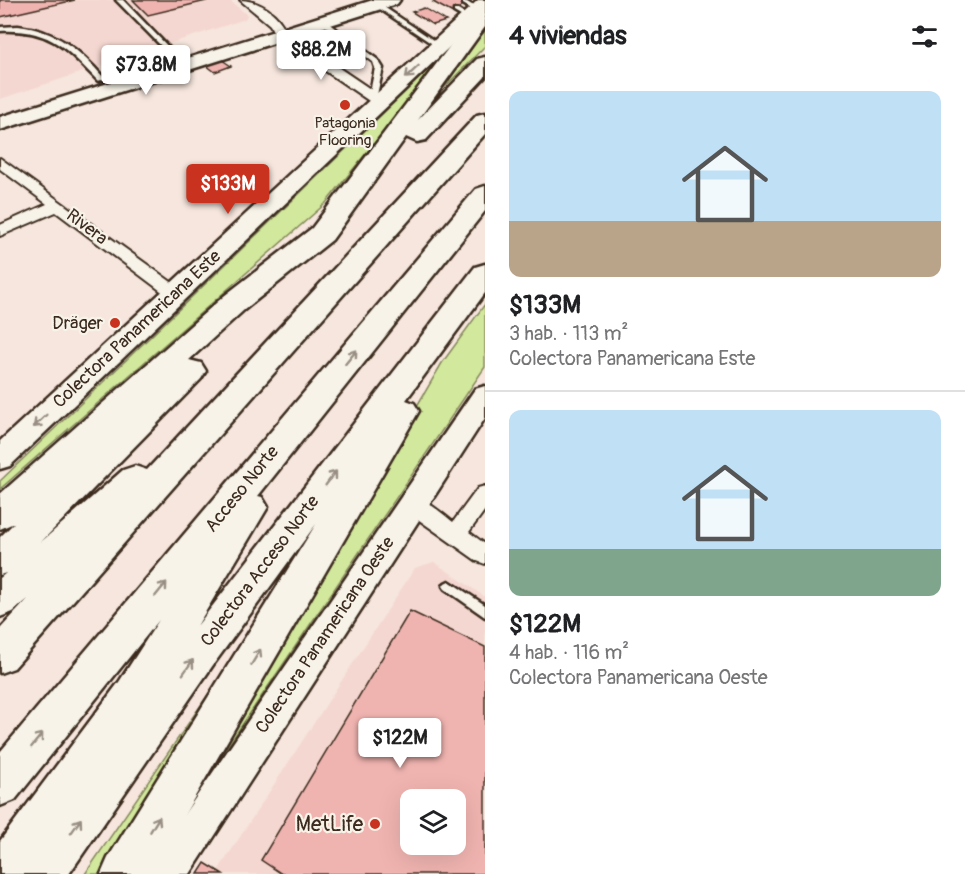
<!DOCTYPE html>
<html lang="es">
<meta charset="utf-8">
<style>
body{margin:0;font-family:Pangolin,sans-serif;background:#f6f6f6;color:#202124;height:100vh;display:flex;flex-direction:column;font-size:22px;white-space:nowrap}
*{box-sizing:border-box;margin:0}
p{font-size:20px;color:#757577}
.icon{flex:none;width:33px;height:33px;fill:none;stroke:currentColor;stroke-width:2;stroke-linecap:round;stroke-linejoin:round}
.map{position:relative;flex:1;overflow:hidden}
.panel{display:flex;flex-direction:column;background:#fff;width:480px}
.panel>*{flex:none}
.tools{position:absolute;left:400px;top:789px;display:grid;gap:12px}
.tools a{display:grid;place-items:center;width:66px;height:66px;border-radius:12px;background:#fff;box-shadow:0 6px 24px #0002;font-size:30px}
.price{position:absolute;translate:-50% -51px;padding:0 14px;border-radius:6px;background:#fff;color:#222;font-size:20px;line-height:39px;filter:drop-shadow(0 2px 3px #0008)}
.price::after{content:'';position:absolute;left:50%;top:36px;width:18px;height:14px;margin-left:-9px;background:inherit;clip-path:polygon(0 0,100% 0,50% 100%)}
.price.active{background:#c8321e;color:#fff}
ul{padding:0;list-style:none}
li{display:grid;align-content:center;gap:12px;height:318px;padding:0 24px}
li+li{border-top:2px solid #e0e0e0}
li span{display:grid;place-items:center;height:186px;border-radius:12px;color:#555}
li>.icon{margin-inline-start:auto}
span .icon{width:108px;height:108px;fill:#fffc;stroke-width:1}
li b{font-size:26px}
h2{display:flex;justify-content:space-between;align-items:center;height:72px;padding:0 24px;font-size:26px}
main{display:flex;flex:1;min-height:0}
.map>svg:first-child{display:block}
</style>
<main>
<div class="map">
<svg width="485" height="874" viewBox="0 0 485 874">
<rect width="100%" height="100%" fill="#f6e6dd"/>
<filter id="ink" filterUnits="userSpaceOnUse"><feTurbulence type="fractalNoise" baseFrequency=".0167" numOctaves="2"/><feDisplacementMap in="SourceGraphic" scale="12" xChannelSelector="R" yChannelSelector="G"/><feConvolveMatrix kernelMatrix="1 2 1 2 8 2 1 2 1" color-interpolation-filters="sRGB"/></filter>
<g filter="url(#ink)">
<!-- built -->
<path fill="#f4d7d0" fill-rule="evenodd" d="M0,0H229L247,15L245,19L0,99Z
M434,562L485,597V874H216L415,568ZM411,800H456V844H411Z"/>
<!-- green -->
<path fill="#d2e89c" stroke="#86895d" stroke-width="1.5" d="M485,30V46L441,91Z
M451,48L325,204L0,489V481Z
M485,304V367L166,837L442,363Z
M327,521L110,874H85Z"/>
<!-- building -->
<path fill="#f0b4b0" stroke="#3b2a1e" stroke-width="1.5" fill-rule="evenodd" d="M0,0H75L0,17Z
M133,0H205L206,1L148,15Z
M437,0H469L453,13L433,2Z
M424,8L446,21L433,25L412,12Z
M222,60L231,66L215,72L206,65Z
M410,611L485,647V874H282L261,860ZM411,800H456V844H411Z
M205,863L223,874H198Z"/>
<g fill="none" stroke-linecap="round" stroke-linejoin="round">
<!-- lane casing -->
<g stroke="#3b2a1e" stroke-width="5">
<path id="lane" d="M116,0H123L176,55V57H172Z
M463,2H467L480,10L475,11L463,4Z
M374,3H378L442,46L437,47L374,5Z
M454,10H458L471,18L466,19L454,12Z
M320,20H324L378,60L383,68L376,99L369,97L375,68L373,62L320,22Z
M18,26C56,30 80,50 105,79L98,81C65,47 50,29 0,31V27Z
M449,581L485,605V617L445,589L443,586L445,583Z"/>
</g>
<!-- street casing -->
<g stroke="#3b2a1e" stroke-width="4">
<path id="street" d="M240,0C259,0 279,14 286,32L385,99V105H375L276,37L270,25Z
M0,158L181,289L183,293L181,297H169L56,212L0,236V225L47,204L0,169Z
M485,486V510L469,532L485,544V564L477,561L405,510L402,504L405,498C421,493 440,512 453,522L478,488Z"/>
</g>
<!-- secondary casing -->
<g stroke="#3b2a1e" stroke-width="5">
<path id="secondary" d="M373,0H400L397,4L0,130V117Z
M478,0H485V13L10,466L0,469V441Z
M485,386V418L190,874H147L153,860L475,389Z"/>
</g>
<!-- highway casing -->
<g stroke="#3b2a1e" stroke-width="5">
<path id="highway" d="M485,7V27L418,120L477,59L485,57V77L426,140L417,142L406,137L332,240L244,310L189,360L201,363L206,371L201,379L41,542L123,470L135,466L147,470L477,115L485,113V134L14,668L0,673V629L28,599L13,612L0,617V578L6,573L0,575V537L14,523L0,529V494L224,296L312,228L478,9Z
M485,186V211L258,496L262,497L268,507L197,626L475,267L485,264V293L406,400L414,403L419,411L150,874H101L108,858L316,524L213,665L69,874H0V841L119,682L159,620L15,800L0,806V752L476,189Z"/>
</g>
<!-- lane -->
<use href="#lane" fill="#f7f3e8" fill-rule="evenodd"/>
<!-- street -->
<use href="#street" fill="#f7f3e8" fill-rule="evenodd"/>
<!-- secondary -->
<use href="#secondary" fill="#f7f3e8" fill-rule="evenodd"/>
<!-- highway -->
<use href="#highway" fill="#f7f3e8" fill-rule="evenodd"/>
</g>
<!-- one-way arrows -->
<defs><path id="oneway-shaft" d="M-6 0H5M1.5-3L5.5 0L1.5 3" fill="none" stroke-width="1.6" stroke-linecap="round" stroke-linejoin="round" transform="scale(1.5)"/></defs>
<g stroke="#998e83">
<use href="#oneway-shaft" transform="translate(412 72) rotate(137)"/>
<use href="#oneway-shaft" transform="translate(351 357) rotate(-51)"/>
<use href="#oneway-shaft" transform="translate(40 421) rotate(136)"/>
<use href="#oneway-shaft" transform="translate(331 478) rotate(-53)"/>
<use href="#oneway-shaft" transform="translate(161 589) rotate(-51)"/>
<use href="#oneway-shaft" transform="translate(256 657) rotate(-59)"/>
<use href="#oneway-shaft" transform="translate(188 667) rotate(-55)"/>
<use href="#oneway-shaft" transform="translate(37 740) rotate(-51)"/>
<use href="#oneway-shaft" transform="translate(155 824) rotate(-59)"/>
<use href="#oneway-shaft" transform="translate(76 826) rotate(-55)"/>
</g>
</g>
<!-- markers -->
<g fill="#c8321e" stroke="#f7f3e8" stroke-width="2">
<circle cx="345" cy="105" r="6"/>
<circle cx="115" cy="323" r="6"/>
<circle cx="375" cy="824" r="6"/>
</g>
<g text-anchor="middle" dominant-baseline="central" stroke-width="4.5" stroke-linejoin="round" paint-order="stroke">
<!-- far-poi labels -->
<g font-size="15" fill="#3b2a1e" stroke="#f7f3e8">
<text x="345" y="123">Patagonia<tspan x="345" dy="17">Flooring</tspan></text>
</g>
<!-- street labels -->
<g font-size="18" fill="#3b2a1e" stroke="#f7f3e8">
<text transform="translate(87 227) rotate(37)">Rivera</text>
<text transform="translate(137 329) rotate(-43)">Colectora Panamericana Este</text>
<text transform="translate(242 489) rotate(-51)">Acceso Norte</text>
<text transform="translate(260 571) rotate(-53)">Colectora Acceso Norte</text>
<text transform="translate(325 635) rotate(-56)">Colectora Panamericana Oeste</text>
</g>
<!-- poi labels -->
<g font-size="18" fill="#3b2a1e" stroke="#f7f3e8" text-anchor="end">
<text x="103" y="323">Dräger</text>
</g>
<!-- near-poi labels -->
<g font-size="21" fill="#3b2a1e" stroke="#f7f3e8" text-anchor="end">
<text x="363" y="824">MetLife</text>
</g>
</g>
</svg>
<div class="tools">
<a><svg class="icon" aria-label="layers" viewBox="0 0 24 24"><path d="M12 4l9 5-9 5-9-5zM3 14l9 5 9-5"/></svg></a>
</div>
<b class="price" style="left:321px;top:81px">$88.2M</b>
<b class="price" style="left:146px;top:96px">$73.8M</b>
<b class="price active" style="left:228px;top:215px">$133M</b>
<b class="price" style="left:400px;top:769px">$122M</b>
</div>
<section class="panel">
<h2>4 viviendas<svg class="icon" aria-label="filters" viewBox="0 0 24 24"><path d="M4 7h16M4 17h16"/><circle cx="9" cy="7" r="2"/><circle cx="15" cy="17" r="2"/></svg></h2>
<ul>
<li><span style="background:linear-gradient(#bfe0f5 70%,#b9a48a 0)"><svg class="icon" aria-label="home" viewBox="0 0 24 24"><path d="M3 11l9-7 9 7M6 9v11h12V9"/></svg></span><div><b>$133M</b><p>3 hab. · 113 m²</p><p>Colectora Panamericana Este</p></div></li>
<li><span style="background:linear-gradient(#bfe0f5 75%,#7fa58c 0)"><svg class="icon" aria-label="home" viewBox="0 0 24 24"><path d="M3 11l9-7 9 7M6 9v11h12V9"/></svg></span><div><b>$122M</b><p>4 hab. · 116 m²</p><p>Colectora Panamericana Oeste</p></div></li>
</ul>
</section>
</main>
